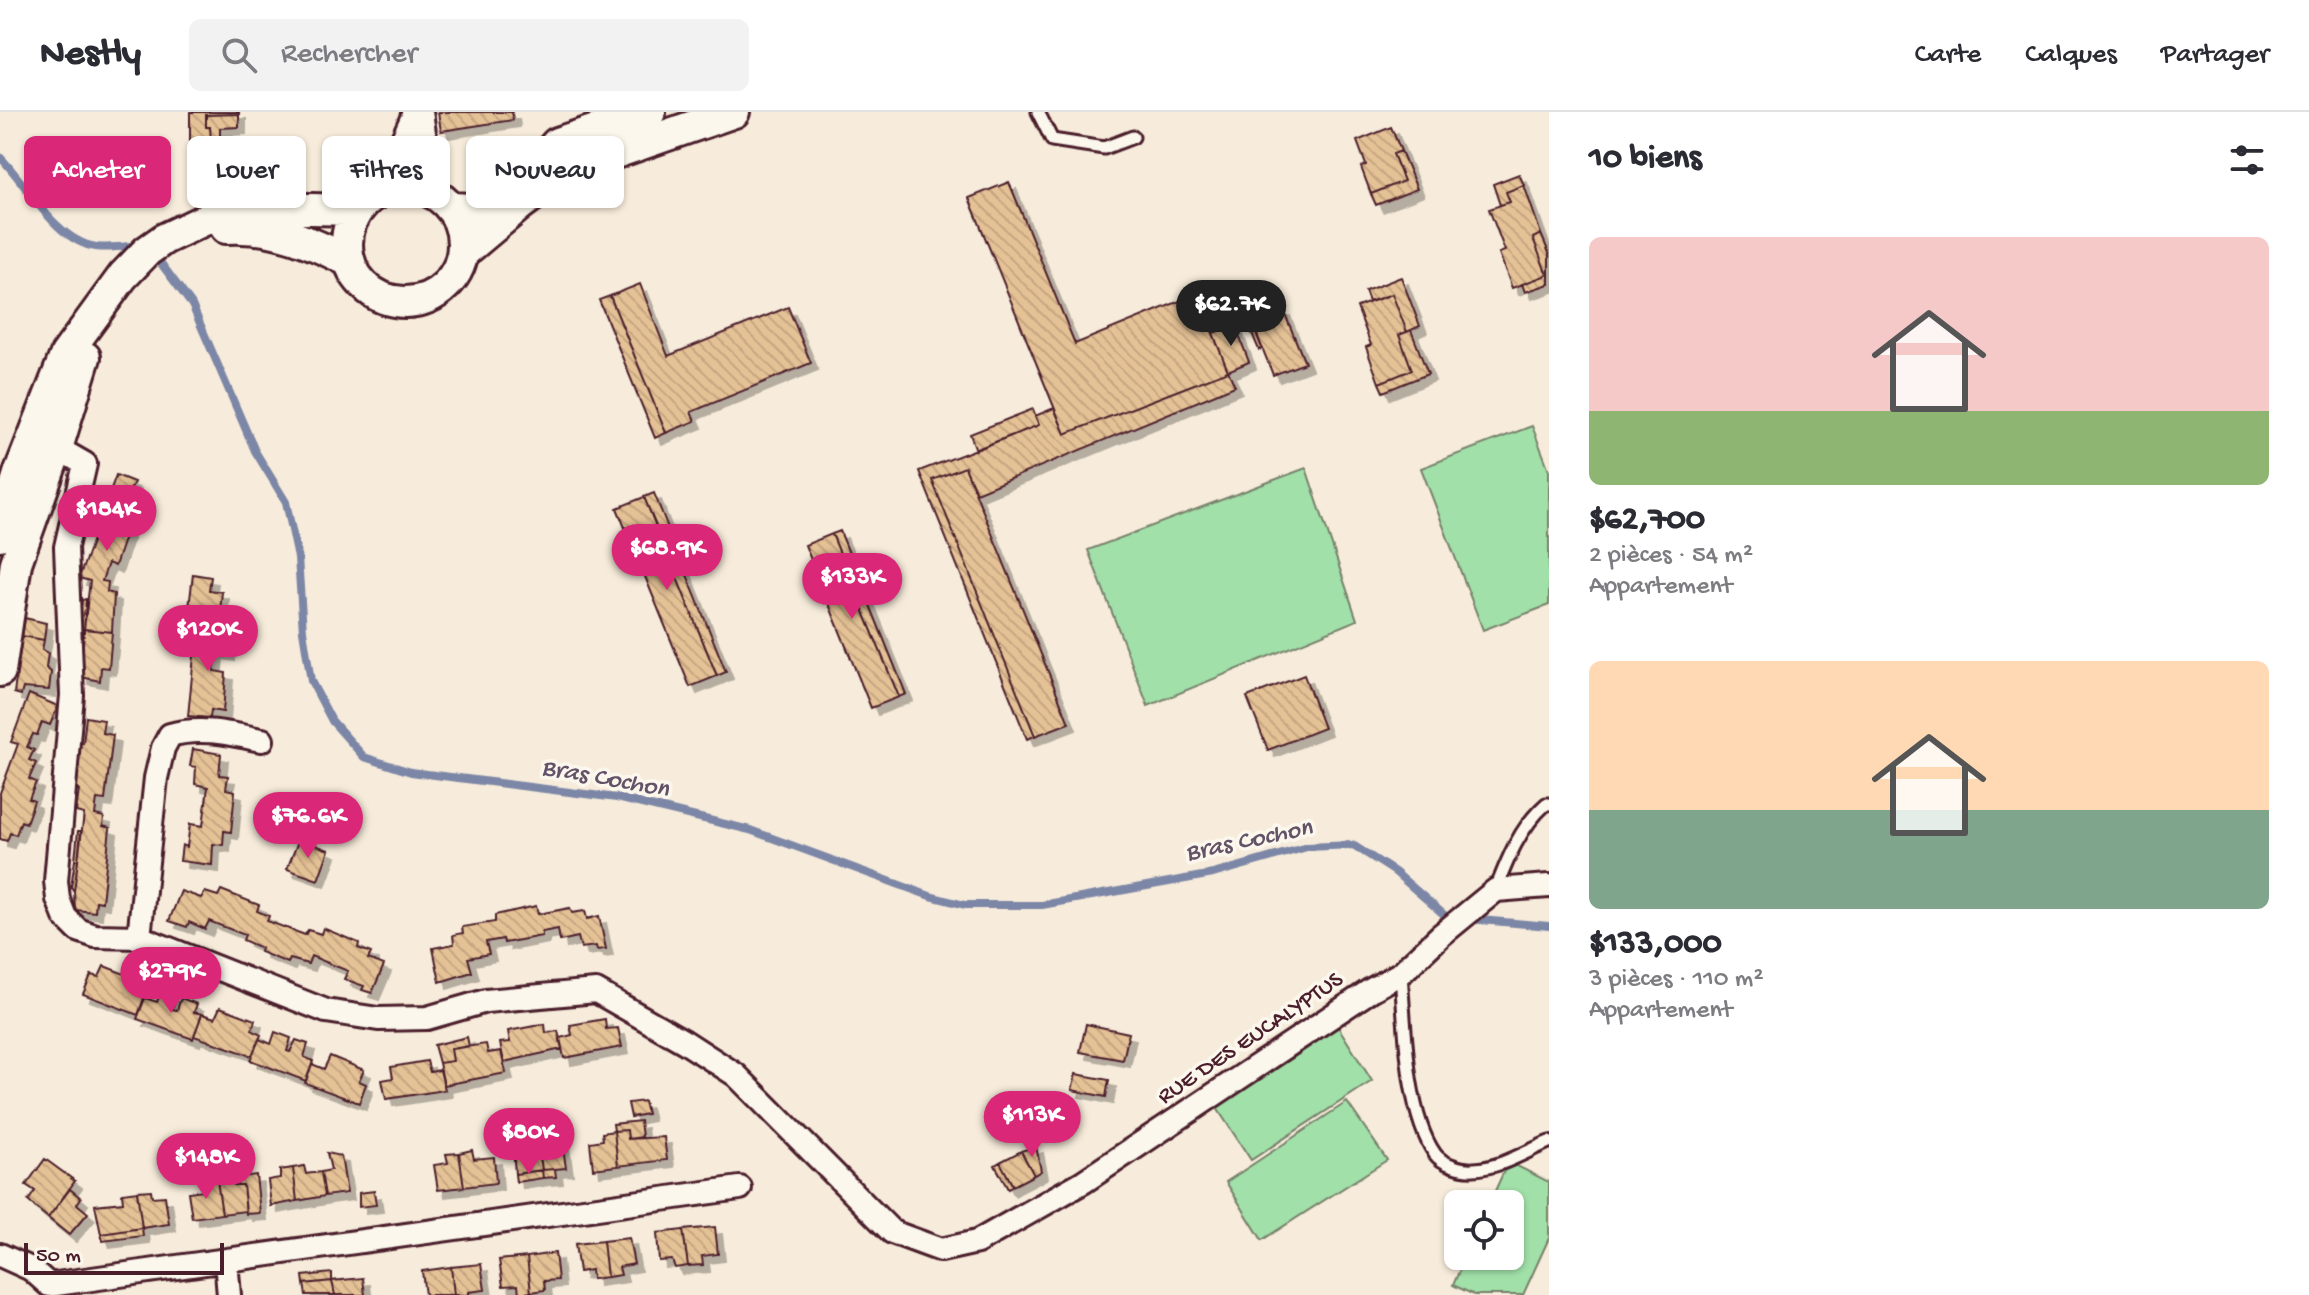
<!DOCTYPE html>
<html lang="fr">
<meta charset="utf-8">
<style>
body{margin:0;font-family:"Gochi Hand",sans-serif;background:#f2f2f3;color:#2b2b33;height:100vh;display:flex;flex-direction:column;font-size:30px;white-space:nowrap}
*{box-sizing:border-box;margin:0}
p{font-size:26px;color:#7c7c81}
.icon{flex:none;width:44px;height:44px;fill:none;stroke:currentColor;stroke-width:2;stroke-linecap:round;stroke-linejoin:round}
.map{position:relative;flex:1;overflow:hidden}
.panel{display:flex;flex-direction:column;background:#fff;width:760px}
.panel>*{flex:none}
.hud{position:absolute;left:24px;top:24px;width:760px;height:72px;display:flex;gap:16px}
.controls{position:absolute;left:1444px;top:1078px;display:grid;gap:16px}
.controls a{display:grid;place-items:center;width:80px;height:80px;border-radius:12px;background:#fff;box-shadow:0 2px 6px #0004;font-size:40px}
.scale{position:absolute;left:24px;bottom:20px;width:200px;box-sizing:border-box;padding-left:8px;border:4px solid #4a1f2b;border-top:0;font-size:22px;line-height:28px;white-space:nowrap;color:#4a1f2b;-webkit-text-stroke:6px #fbf7ec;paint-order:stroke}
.price{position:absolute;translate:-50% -68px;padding:0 18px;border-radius:28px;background:#db2777;color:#fff;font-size:26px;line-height:52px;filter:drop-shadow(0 2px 4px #0008)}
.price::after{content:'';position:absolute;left:50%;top:48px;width:24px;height:18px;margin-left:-12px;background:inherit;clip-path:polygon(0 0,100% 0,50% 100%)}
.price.current{background:#222;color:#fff}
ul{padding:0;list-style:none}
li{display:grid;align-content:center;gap:16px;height:424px;padding:0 40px}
li span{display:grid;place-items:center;height:248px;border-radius:12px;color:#555}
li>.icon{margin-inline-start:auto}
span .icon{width:144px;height:144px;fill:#fffc;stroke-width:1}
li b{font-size:34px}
h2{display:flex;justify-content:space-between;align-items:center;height:96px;padding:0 40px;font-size:34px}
.tag{padding:0 28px;border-radius:12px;background:#fff;box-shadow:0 2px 6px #0004;font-size:28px;line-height:72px}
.tag.current{background:#db2777;color:#fff}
header{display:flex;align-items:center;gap:48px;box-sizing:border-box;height:112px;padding:0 40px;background:#fff;border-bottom:2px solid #e1e1e2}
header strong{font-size:38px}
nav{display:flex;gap:44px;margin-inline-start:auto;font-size:28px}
.search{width:560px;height:72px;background:#f2f2f3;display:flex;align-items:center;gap:20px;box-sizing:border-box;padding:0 28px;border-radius:12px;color:#7c7c81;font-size:30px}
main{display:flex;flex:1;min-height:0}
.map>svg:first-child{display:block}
</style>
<header>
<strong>Nestly</strong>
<div class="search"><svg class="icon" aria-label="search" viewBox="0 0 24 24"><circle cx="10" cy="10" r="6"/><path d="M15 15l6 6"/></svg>Rechercher</div>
<nav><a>Carte</a><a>Calques</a><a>Partager</a></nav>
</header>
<main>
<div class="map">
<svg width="1549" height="1183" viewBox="0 0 1549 1183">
<defs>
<pattern id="building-back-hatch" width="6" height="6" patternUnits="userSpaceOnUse" patternTransform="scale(2)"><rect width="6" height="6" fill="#e5c296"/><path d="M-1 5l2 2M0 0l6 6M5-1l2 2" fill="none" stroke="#c6a681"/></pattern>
<filter id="shadow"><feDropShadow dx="7" dy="7" stdDeviation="0" flood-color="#0004"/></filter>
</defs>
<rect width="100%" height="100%" fill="#f7ecdb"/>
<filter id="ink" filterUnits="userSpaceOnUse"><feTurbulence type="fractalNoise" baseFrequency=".0125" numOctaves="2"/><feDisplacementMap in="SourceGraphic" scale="16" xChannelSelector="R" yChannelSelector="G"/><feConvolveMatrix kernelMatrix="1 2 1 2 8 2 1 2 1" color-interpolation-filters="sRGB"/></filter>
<g filter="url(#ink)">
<!-- pitch -->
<path fill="#a1e0a9" stroke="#76806a" stroke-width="2" d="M1532,314L1549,358V493L1483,518L1421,356Z
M1306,356L1357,508L1148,594L1088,438Z
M1337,913L1372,969L1251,1048L1215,993Z
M1347,990L1387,1048L1262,1128L1226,1070Z
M1515,1053L1549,1070V1126L1523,1183H1474L1453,1173L1466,1144H1510V1092H1489L1504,1059Z"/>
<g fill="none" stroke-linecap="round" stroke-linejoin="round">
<!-- stream -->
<path stroke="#7c86a6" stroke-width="8" d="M0,45C27,72 55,129 96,135C110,137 127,134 141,133
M154,142L192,193L255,339L286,390L298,446L303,519L311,569L332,609L364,645L411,660L617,686L750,718L930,784L965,793H1042L1213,762L1307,735L1353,733L1395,760L1449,807H1456
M1469,807L1549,814"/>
</g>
<!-- building -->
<path fill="url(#building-back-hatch)" stroke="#4a1f2b" stroke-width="2" filter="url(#shadow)" d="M190,0H239V2L206,3V15H210L211,29H190Z
M438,0H512L513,8L441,19Z
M239,2V15L220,16V29H211L210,15H206V3Z
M1391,15L1401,39L1393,42L1404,69L1371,82L1361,55L1366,53L1357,29Z
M1401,39L1417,77L1376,93L1371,82L1404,69L1393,42Z
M1519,62L1524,73L1506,80L1510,90L1500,93L1493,72Z
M1009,70L1075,232L1197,182L1228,259L1065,322L969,86Z
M1524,73L1541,122L1533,126L1547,163L1512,176L1499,141L1505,139L1489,97L1510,90L1506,80Z
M1541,122L1549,141V172L1525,180L1522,172L1547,163L1533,126Z
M1401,165L1420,214L1407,220L1392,182L1369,190L1365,179Z
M640,172L668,244L788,195L811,251L691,300L695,309L666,321L610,184Z
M1392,182L1407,220L1399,223L1412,258L1379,271L1366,235L1371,233L1357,195Z
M610,184L666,321L655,326L599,188Z
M1283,197L1305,251L1273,263L1252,210Z
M1268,199L1269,202L1252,210L1262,237L1259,238L1246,207Z
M1235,213L1249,250L1228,259L1213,221Z
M1411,218L1428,262L1383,280L1379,271L1412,258L1399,223Z
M1228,259L1235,274L976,381L965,355L932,368L1035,624L1027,627L919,359L1039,313L1035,304L1054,296L1065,322Z
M1033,297L1039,313L976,338L970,322Z
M965,355L1069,611L1035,624L932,368Z
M116,363L134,370L130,378L139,383L115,454L108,451L102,469L108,470L107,480L114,482L112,520L84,517L90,469L79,466Z
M654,381L726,560L717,564L644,385Z
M644,385L717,564L690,575L617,396Z
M840,419L906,582L899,585L832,422Z
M832,422L899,585L871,596L805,433Z
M193,462L211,465L209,478L222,480L218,518L187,513Z
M86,487L84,520L78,519L82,488Z
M25,506L46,511L44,528L22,524Z
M197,514L230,519L228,542L216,540L214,559L226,561L223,600L211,598L210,606L188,604Z
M84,517L112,520L109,556L101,555L100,569L81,565Z
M22,524L44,528L42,538L48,541L46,556L51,560L49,578L23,576L21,583L14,581Z
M1304,563L1324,616L1268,638L1247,585Z
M29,582L58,594L50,613L42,610L37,623L33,622L27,635L34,638L29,648L36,651L29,667L36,670L29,687L34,689L26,711L21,709L16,723L10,721L7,729L0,727V681L18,632L11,630Z
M86,605L104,608L102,621L113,623L105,688L97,687L95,703L104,705L103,714L110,716L102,790L96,789L95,800L75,798L74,779L84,702L76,700L79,678L72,676L77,630L83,631Z
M193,637L221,642L219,663L228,664L226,677L235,679L231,720L224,719L223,733L213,732L212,753L180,749L182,733L187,735L190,712L203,714L208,675L195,672L196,655L190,654Z
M78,719H81L78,748H75Z
M299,727L329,738L318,768L287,757Z
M75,748H78L74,779L71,775Z
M221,778L259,793L257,799L269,804L267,809L305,823L308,818L321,822L323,816L359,831L358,836L371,841L368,847L384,853L372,881L362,878L364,874L344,867L348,859L311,844L308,852L290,847L288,851L260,840L261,836L243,828L245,823L209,809L205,817L189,810L187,815L169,809L181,779L201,786L205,780L218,784Z
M536,794L538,802L570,796L572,801L585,799L587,807L599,804L606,837L597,838L596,834L581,836L578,825L560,829L558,817L542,820V824L504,831L503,827L486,830L489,842L468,846L472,860L440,870L433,836L454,832L453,823L463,821L462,815L495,810V803Z
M104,854L143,869L138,880L145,883L138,903L83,882L91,863L99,865Z
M161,879L177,885L172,897L177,898L181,886L197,892L194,900L202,902L193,927L137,907L145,886L157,890Z
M220,895L255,908L252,918L261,923L252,944L194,924L202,902L215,906Z
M605,907L606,917L618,916L622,935L564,946L560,926L572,923L570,913Z
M545,912L546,921L558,919L562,937L504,950L500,931L510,930L508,919Z
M1086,912L1129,921L1123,948L1080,940Z
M275,920L291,926L287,939L290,940L296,928L308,932L304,945L313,949L306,969L250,948L259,927L271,932Z
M467,925L469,934L451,937L453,949L439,951L434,933Z
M486,932L488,941L501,939L506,961L444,973L439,951L453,949L451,937Z
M330,944L364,958L359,969L366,972L359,991L305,971L312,952L324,957Z
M427,949L430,960L440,958L445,978L386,987L382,968L393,966L391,955Z
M1076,962L1109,968L1106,985L1072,978Z
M644,989L647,1002L631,1005L628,991Z
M640,1009L642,1025L628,1027L627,1018L614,1019L613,1012Z
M627,1018L628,1027L664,1025L667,1048L618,1054L614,1019Z
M614,1019L618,1054L593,1057L590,1030L603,1028L602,1021Z
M551,1023L552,1029L562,1028L566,1056L542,1058L537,1024Z
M537,1024L542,1058L515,1062L513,1035L526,1033L525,1025Z
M1036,1034L1041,1059L1034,1063L1021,1039Z
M472,1038L474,1047L494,1045L496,1071L464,1075L459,1041Z
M1021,1039L1034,1063L1013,1074L1000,1050Z
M327,1041L341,1044L347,1081L325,1084L321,1060L331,1058Z
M459,1041L464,1075L438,1078L434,1053L448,1051L446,1042Z
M45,1047L75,1069L48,1106L28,1089L35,1079L26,1073Z
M1000,1050L1013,1074L1008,1077L995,1053Z
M304,1054L306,1062L321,1060L325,1084L297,1089L293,1056Z
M293,1056L297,1089L271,1094L268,1068L280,1066V1058Z
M555,1057L556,1065L543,1066L542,1058Z
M542,1058L543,1066L516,1070L515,1062Z
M256,1063L260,1101L246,1102L243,1073H234L232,1066Z
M232,1066L234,1073H243L246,1099L222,1102L217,1068Z
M217,1068L222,1102L192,1106L188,1080L204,1078L203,1069Z
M70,1077L81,1086L77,1092L88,1101L69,1123L48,1106Z
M151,1078L152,1085L165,1084L169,1112L142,1116L137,1079Z
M137,1079L142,1116L101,1122L95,1093L123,1090L122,1081Z
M374,1079L376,1093L359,1095V1081Z
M715,1115L718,1142L702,1144L703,1153L688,1154L683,1118Z
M142,1116L143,1124L103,1129L101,1122Z
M683,1118L688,1154L675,1156L672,1148L659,1149L657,1121Z
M629,1126L634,1152L619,1155L621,1163L607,1165L603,1129Z
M603,1129L607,1165L592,1167L591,1158L579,1160L575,1132Z
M555,1141L558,1168L544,1169L545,1178L531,1180L527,1145Z
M527,1145L531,1180L519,1182L518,1173L503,1174L499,1148Z
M481,1152L485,1178L469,1180V1183H454L451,1155Z
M451,1155L454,1183H425L422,1159Z
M332,1161V1169L304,1172L303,1164Z
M363,1166L365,1183H335L332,1169Z
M332,1169L335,1183H306L304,1172Z"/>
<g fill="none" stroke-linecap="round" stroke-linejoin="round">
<!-- lane casing -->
<g stroke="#4a1f2b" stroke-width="17">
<path id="lane" d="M1038,0L1052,28L1104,36L1133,25
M1496,777C1508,746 1520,715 1546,692H1549
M1401,862C1405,912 1406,1001 1435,1042C1442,1052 1462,1058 1474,1057C1500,1056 1525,1040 1549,1030"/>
</g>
<!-- street casing -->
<g stroke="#4a1f2b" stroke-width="28">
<path id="street" d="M44,333L57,336L85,352L66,435L72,583L56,769L58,787L65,805L78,818L95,824L139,825L326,899L378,907L427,906L486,889L596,879L685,930L736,963L892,1120L941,1138L977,1130L1083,1070L1371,878L1401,861L1441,823L1496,778L1549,774
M139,825L156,666L163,636L170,623C201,614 231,622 262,628
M0,1143L31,1157L49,1173
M226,1149L229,1183
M49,1173L740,1076"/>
</g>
<!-- secondary casing -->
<g stroke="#4a1f2b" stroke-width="36">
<path id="secondary" d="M417,0L428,78
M347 132a58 58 0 1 1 116 0a58 58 0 1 1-116 0Z
M385,77L417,5
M452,96L472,97L488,94L506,85L523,69L557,31L650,0
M226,116C272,113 309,129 349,149
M464,140L520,93L569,57L734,0
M0,423L20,359L66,242L123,164L147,139L164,127L221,100L264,96L357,98
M0,559L16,451L57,336L85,245"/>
</g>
<!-- lane -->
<use href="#lane" stroke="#fbf7ec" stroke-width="11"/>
<!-- street -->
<use href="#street" stroke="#fbf7ec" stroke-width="22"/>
<!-- secondary -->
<use href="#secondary" stroke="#fbf7ec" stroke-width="30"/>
</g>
</g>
<g text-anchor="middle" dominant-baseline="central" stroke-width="7" stroke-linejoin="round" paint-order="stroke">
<!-- street labels -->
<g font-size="24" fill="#4a1f2b" stroke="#fbf7ec">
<text transform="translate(1251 927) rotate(-34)">RUE DES EUCALYPTUS</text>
</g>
<!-- water labels -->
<g font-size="26" font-style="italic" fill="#635368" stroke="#fbf7ec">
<text transform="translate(605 668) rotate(10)">Bras Cochon</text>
<text transform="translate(1249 730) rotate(-12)">Bras Cochon</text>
</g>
</g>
</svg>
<div class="controls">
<a><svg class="icon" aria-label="locate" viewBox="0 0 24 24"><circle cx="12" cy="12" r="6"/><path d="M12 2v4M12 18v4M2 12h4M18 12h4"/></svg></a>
</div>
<div class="scale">50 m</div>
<b class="price current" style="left:1231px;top:236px">$62.7K</b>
<b class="price" style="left:107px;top:441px">$184K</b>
<b class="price" style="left:667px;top:480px">$68.9K</b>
<b class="price" style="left:852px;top:509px">$133K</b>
<b class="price" style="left:208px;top:561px">$120K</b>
<b class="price" style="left:308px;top:748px">$76.6K</b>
<b class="price" style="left:171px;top:903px">$279K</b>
<b class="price" style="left:1032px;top:1047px">$113K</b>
<b class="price" style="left:529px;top:1064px">$80K</b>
<b class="price" style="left:206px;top:1089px">$148K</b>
<div class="hud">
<a class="tag current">Acheter</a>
<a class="tag">Louer</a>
<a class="tag">Filtres</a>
<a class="tag">Nouveau</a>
</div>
</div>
<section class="panel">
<h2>10 biens<svg class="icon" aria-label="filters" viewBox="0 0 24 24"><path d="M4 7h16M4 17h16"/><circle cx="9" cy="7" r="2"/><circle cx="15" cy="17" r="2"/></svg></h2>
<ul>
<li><span style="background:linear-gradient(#f6c9c9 70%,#8fb573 0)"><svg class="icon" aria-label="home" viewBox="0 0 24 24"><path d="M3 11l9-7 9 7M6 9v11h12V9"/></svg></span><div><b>$62,700</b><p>2 pièces · 54 m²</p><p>Appartement</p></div></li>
<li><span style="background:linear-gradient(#ffd9b3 60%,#7fa58c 0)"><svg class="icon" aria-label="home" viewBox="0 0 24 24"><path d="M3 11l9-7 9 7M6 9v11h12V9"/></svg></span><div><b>$133,000</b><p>3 pièces · 110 m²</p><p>Appartement</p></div></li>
</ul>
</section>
</main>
